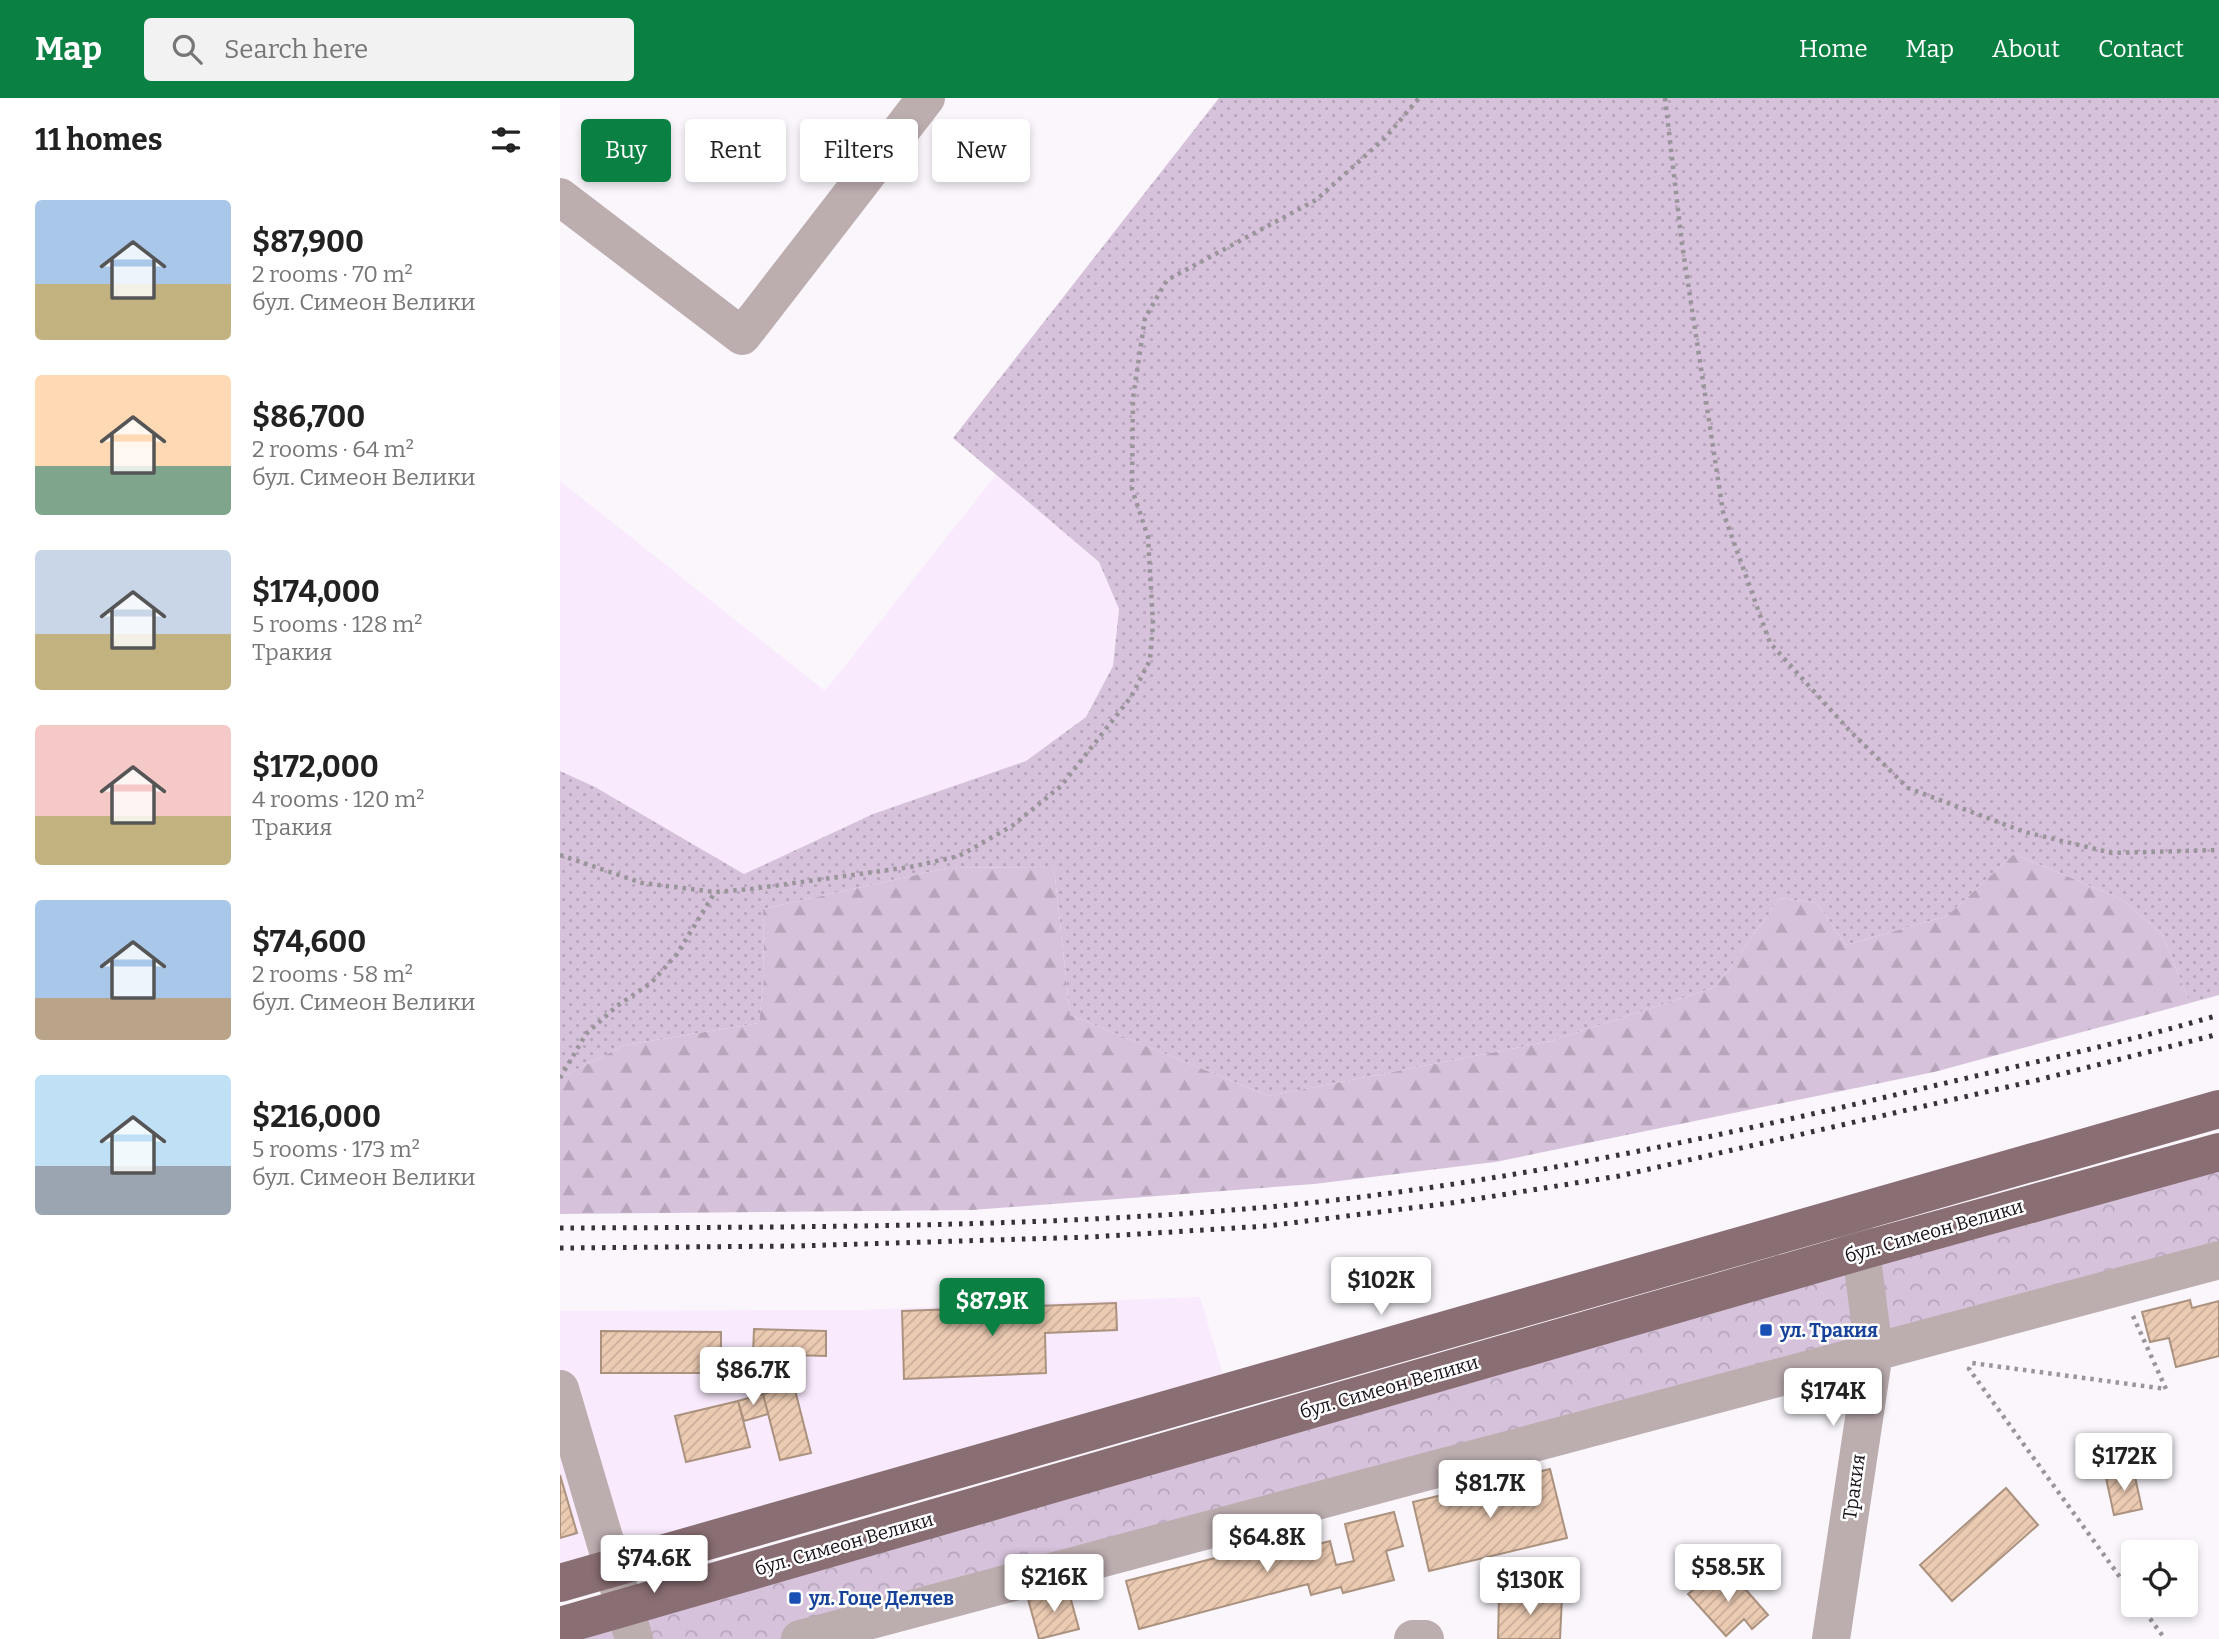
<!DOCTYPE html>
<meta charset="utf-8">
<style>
body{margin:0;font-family:Bitter,serif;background:#f2f2f2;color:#222;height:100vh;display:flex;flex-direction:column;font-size:26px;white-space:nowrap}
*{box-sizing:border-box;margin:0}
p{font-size:23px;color:#767676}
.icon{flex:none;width:38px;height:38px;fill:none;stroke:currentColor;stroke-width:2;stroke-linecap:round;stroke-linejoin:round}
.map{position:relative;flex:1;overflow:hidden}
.side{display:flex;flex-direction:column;background:#fff;width:560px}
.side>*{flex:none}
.guide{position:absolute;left:21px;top:21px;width:665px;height:63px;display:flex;gap:14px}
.fabs{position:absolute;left:1561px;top:1442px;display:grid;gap:14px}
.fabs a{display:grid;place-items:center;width:77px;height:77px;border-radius:7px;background:#fff;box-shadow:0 4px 10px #0003;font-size:35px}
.price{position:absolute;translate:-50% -60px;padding:0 16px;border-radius:7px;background:#fff;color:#222;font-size:23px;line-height:46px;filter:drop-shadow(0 2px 4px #0008)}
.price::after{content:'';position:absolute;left:50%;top:42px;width:21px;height:16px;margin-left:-10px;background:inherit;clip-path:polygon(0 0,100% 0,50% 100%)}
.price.active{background:#0b8043;color:#fff}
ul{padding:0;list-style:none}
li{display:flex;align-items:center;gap:21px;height:175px;padding:0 35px}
li span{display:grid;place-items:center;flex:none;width:196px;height:140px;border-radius:7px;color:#555}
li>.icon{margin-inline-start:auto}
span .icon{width:84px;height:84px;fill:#fffc;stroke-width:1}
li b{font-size:30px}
h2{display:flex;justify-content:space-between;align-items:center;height:84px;padding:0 35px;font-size:30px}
.pill{padding:0 24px;border-radius:7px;background:#fff;box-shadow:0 4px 10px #0003;font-size:24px;line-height:63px}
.pill.active{background:#0b8043;color:#fff}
header{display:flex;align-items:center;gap:42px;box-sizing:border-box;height:98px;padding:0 35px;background:#0b8043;color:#fff}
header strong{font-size:33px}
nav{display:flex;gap:38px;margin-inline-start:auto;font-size:24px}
.search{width:490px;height:63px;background:#f2f2f2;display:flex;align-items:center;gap:18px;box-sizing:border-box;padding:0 24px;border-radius:7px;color:#767676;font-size:26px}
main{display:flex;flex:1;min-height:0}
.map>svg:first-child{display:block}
</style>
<header>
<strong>Map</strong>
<div class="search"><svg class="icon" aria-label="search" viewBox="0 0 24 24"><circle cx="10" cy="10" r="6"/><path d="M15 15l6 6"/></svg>Search here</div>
<nav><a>Home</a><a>Map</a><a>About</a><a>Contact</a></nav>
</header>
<main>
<section class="side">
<h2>11 homes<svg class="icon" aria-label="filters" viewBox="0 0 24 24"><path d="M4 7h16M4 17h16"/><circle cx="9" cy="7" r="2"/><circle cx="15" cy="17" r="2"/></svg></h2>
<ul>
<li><span style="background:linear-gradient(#a9c7e8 60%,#c2b280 0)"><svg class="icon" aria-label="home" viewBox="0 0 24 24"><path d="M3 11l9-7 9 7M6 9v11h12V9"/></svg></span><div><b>$87,900</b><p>2 rooms · 70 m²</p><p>бул. Симеон Велики</p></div></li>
<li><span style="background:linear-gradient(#ffd9b3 65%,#7fa58c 0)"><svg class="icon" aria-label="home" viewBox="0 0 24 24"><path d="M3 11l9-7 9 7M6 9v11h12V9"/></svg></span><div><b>$86,700</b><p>2 rooms · 64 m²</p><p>бул. Симеон Велики</p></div></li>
<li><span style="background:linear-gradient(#c9d6e8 60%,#c2b280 0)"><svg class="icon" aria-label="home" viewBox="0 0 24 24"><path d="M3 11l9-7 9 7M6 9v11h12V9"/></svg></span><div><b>$174,000</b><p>5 rooms · 128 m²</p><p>Тракия</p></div></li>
<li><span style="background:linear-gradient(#f6c9c9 65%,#c2b280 0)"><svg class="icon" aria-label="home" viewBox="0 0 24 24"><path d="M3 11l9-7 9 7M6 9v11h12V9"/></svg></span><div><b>$172,000</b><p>4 rooms · 120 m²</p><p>Тракия</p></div></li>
<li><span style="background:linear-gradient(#a9c7e8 70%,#b9a48a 0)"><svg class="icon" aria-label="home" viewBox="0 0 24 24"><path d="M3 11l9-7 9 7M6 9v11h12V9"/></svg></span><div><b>$74,600</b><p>2 rooms · 58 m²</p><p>бул. Симеон Велики</p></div></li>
<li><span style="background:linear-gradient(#bfe0f5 65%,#9aa5b1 0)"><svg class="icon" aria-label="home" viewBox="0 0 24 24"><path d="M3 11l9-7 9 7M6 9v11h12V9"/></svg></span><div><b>$216,000</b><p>5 rooms · 173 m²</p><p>бул. Симеон Велики</p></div></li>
</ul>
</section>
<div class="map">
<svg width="1659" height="1541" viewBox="0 0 1659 1541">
<defs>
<pattern id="grass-dots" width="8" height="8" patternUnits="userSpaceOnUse" patternTransform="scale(1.75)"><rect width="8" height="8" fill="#d6c2db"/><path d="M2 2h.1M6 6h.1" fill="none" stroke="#b7a6bb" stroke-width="1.8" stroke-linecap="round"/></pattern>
<pattern id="forest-firs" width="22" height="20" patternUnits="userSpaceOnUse" patternTransform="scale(1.75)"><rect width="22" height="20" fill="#d6c2db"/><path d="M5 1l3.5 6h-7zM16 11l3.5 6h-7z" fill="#b7a6bb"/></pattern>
<pattern id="park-crowns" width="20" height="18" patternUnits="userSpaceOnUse" patternTransform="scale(1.75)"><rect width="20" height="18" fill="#d6c2db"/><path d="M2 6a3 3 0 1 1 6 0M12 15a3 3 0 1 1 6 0" fill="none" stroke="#b7a6bb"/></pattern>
<pattern id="building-hatch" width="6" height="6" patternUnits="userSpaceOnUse" patternTransform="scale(1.75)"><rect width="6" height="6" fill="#eccbb3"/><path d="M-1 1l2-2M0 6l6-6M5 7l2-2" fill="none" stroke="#caad99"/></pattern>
</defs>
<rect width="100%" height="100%" fill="#faf6fc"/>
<!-- built -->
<path fill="#f9eafd" d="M436,377L539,464L559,511L553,568L526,619L466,663L313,716L184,776L35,689L0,673V383L265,593Z
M640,1199L668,1294L0,1485V1213L298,1212Z"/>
<!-- grass -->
<path fill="url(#grass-dots)" d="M659,0H1659V897L1630,905L1602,836L1561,801L1454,756L1387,818L1286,847L1257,805L1220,800L1156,889L991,943L709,998L510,917L494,769L387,770L203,811L204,879L199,925L65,947L0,980V673L35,689L184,776L313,716L466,663L526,619L553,568L559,511L539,464L393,340Z"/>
<!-- forest -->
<path fill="url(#forest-firs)" d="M1454,756L1561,801L1602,836L1630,905L1374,974L935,1064L754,1086L412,1112L0,1116V980L65,947L199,925L204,879L203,811L387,770L494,769L510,917L709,998L991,943L1156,889L1220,800L1257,805L1286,847L1387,818Z"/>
<!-- park -->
<path fill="url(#park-crowns)" d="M1659,1054V1162L240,1541H0Z"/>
<!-- building -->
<path fill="url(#building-hatch)" stroke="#ab927f" stroke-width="2" d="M1630,1202L1632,1210L1659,1203V1258L1616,1269L1609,1240L1590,1244L1582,1214Z
M556,1205L557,1232L485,1235L486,1275L344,1281L342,1213Z
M194,1231L266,1233V1258L193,1256Z
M41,1233L161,1234V1275H41Z
M234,1288L251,1355L220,1362L203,1296Z
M203,1296L208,1316L184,1323L178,1303Z
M178,1303L190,1349L126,1364L115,1318Z
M990,1371L1007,1440L869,1473L853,1404Z
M1574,1374L1582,1411L1554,1417L1546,1380Z
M0,1377L17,1435L0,1440Z
M1446,1390L1478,1427L1392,1503L1360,1467Z
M834,1414L843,1448L826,1453L834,1482L783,1495L781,1489L751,1497L748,1486L579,1531L566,1483L733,1440L736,1452L770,1443L776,1467L794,1463L785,1426Z
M1173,1477L1208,1517L1192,1531L1184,1521L1166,1538L1128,1496L1148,1479L1158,1490Z
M508,1491L519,1531L479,1541L468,1501Z
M939,1497L1002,1499L1000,1541H938Z"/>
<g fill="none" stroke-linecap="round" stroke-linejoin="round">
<!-- path -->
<path stroke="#9a949b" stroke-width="4.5" stroke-dasharray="3.5 5" stroke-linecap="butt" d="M1105,0L1122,146L1163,414L1210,545L1289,632L1348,690L1465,734L1552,755L1659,752
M0,757L82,785L155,794L191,791L350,769L399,758L452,728L501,688L571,599L590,562L593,526L588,439L572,391L573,300L585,220L607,182L756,102L825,40L859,0
M0,980L26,936L57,908L91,885L117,856L155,794
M1573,1218L1606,1291L1412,1265L1409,1271L1573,1497
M1580,1507L1605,1541"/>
<!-- minor -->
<path stroke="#bcadaf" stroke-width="38" d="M0,99L182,238L366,0
M0,1291L74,1541
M240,1541L1659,1162
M853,1541H865
M1271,1541L1314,1254L1301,1153L1290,1123"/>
<!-- major -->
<path stroke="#896e73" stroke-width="38" d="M0,1485L1659,1011
M0,1528L1301,1153L1659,1054"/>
<!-- rail -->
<path stroke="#383139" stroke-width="5" stroke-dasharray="3.5 7" stroke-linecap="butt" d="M0,1130C236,1129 473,1130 708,1109C927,1089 1143,1042 1356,992C1457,968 1559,946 1659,917
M0,1150L236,1148L531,1139L707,1128L891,1105L1059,1078L1478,982L1659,936"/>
</g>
<!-- markers -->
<g fill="#1a4fb4" stroke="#fff" stroke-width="2.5">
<rect x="1199" y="1225" width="14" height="14" rx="3.5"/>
<rect x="228" y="1493" width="14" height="14" rx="3.5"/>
</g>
<g text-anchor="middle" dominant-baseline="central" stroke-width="5" stroke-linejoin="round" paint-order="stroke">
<!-- street labels -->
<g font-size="19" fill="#181119" stroke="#fff">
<text transform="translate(1374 1133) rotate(-16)">бул. Симеон Велики</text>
<text transform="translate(829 1289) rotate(-16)">бул. Симеон Велики</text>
<text transform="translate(1294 1389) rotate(-82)">Тракия</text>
<text transform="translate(284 1446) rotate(-16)">бул. Симеон Велики</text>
</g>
<!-- transit labels -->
<g font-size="19" font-weight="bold" fill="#164399" stroke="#fff" text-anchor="start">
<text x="1220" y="1232">ул. Тракия</text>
<text x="249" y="1500">ул. Гоце Делчев</text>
</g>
</g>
</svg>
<div class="fabs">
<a><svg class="icon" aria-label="locate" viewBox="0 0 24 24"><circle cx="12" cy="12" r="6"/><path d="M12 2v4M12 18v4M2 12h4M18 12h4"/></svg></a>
</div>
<b class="price" style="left:821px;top:1219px">$102K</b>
<b class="price active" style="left:432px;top:1240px">$87.9K</b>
<b class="price" style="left:193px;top:1309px">$86.7K</b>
<b class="price" style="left:1273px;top:1330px">$174K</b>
<b class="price" style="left:1564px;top:1395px">$172K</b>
<b class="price" style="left:930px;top:1422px">$81.7K</b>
<b class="price" style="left:707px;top:1476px">$64.8K</b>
<b class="price" style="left:94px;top:1497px">$74.6K</b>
<b class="price" style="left:1168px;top:1506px">$58.5K</b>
<b class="price" style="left:494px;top:1516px">$216K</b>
<b class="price" style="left:970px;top:1519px">$130K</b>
<div class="guide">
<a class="pill active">Buy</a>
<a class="pill">Rent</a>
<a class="pill">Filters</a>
<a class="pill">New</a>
</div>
</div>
</main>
